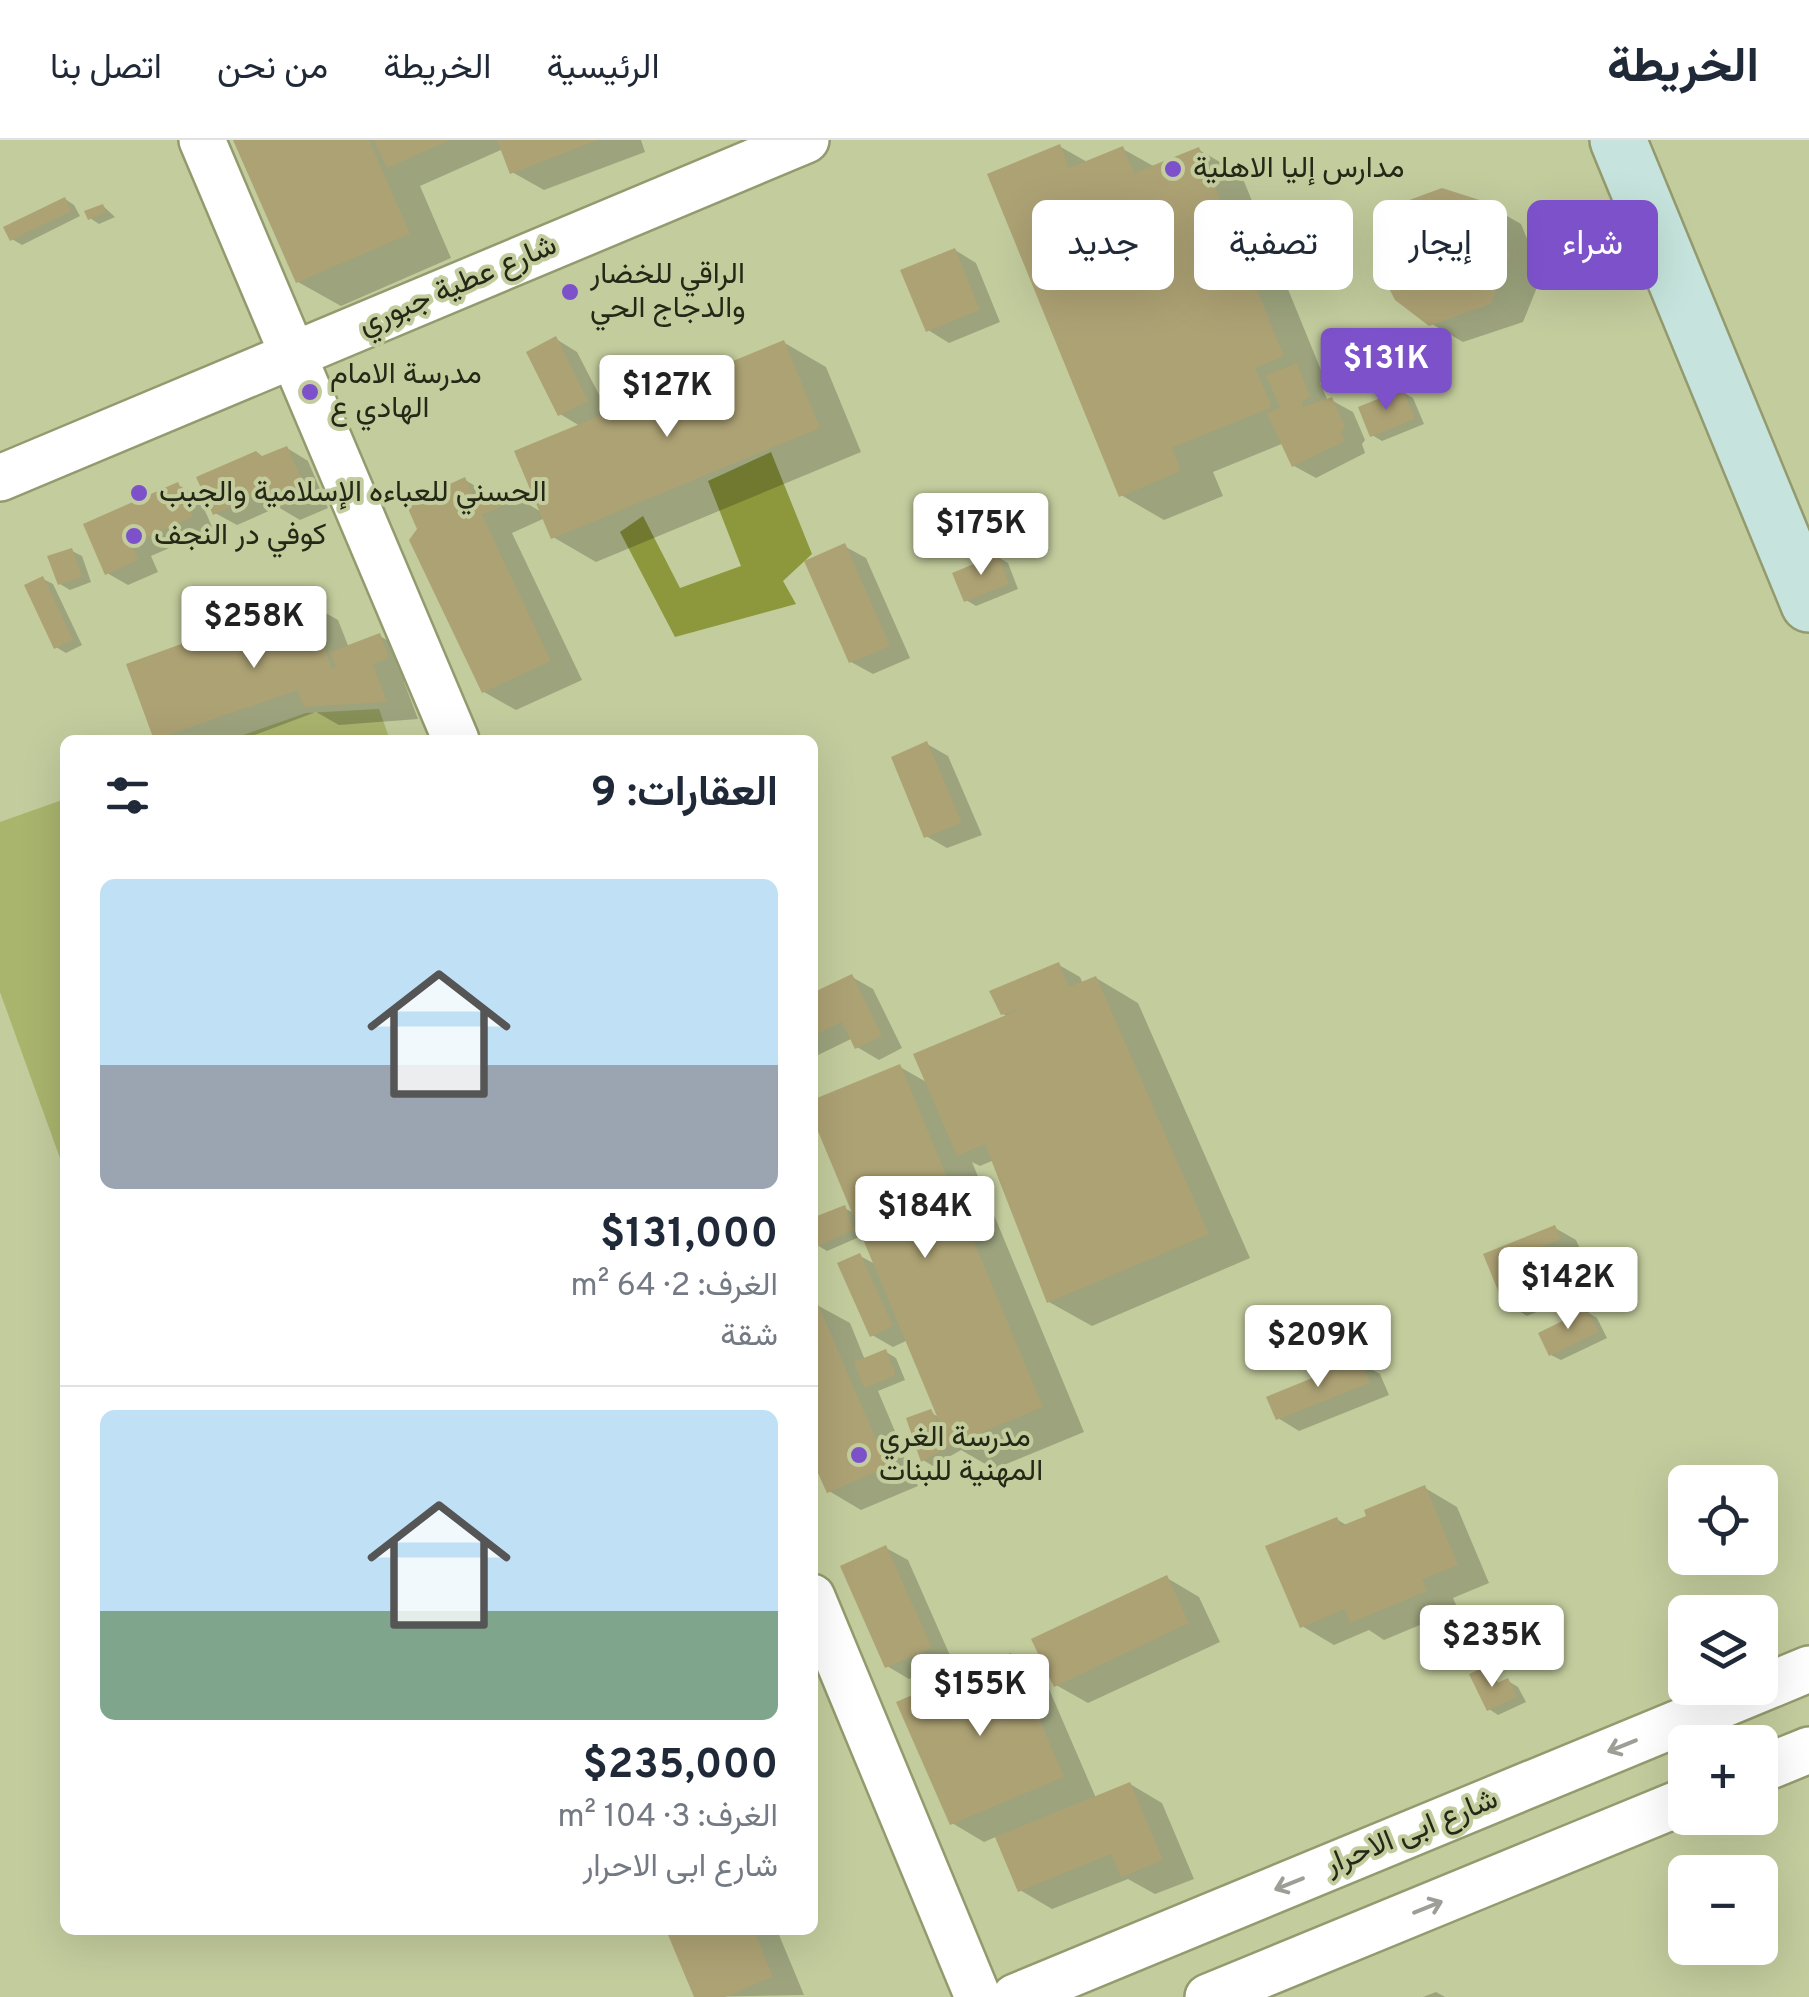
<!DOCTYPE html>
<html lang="ar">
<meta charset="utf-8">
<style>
body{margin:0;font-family:Overpass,Vazirmatn,sans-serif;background:#f2f2f3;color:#1f2937;direction:rtl;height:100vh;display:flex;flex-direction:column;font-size:38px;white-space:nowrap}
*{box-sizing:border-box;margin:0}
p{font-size:32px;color:#747a83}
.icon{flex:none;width:55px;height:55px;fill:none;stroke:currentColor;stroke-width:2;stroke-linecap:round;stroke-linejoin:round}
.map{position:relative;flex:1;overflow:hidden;direction:ltr}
.details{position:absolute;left:60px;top:595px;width:758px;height:1200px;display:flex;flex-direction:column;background:#fff;border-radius:15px;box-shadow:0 10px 40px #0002;direction:rtl}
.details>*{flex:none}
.hud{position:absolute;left:848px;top:60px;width:810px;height:90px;direction:rtl;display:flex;gap:20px}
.tools{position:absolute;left:1668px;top:1325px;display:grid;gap:20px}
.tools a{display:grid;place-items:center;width:110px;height:110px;border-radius:15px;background:#fff;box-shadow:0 10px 40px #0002;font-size:50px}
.price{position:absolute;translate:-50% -85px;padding:0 22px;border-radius:10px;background:#fff;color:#222;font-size:32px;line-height:65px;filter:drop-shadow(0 2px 5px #0008)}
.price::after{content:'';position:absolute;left:50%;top:60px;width:30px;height:22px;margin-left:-15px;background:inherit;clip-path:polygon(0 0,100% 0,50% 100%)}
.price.selected{background:#7c51ca;color:#fff}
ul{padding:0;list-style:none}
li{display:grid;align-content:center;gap:20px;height:530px;padding:0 40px}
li+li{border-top:2px solid #e0e1e3}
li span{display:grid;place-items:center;height:310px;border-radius:15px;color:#555}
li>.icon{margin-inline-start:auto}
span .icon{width:180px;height:180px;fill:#fffc;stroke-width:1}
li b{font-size:42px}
h2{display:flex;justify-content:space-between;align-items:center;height:120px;padding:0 40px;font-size:42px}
.chip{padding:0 35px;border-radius:15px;background:#fff;box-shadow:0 10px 40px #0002;font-size:35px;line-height:90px}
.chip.selected{background:#7c51ca;color:#fff}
header{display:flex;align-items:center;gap:60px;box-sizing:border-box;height:140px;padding:0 50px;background:#fff;border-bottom:2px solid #e0e1e3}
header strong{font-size:48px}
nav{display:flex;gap:55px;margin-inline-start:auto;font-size:35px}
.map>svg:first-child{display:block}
</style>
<header>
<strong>الخريطة</strong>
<nav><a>الرئيسية</a><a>الخريطة</a><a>من نحن</a><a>اتصل بنا</a></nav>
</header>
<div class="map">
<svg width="1809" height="1857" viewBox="0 0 1809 1857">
<rect width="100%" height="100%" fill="#c3cc9d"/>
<!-- green -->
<path fill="#a9b46d" d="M379,569L390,600H229L306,573Z
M65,659V1032L0,852V682Z"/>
<!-- forest -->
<path fill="#8c983b" d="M771,312L812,414L783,441L796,464L675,497L620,392L643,376L680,448L741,426L708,341Z"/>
<!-- shadow -->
<path fill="#0003" d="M236,0H641L645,12L544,50L512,32L503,9L420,46L451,118L341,166L298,142Z
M1059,6L1089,23L1123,9L1155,27L1199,10L1241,34L1325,240L1320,243L1328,261L1331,260L1353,272L1365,300L1362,304L1365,313L1316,338L1294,326L1284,303L1213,332L1223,356L1164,380L1121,355Z
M65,59L74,65L80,76L22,105L12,99Z
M1488,65L1521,84L1542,135L1523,182L1463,202L1430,183Z
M103,66L115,77L99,84L90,78Z
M955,110L976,123L1000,182L949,203L928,190Z
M556,199L577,212L609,274L783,202L826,227L861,312L596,422L553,397L545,378L512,393L582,540L516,570L484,552L465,340L496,358L508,352L543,373L580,286L560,274Z
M1403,252L1413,258L1424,284L1382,301L1372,295Z
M287,308L308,321L328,368L300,380L278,367L237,385L215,373L264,318Z
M178,345L199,357L213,389L151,416L158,432L128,445L107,433Z
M844,406L866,418L910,518L873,534L851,522Z
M72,411L82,416L91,442L70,450L60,444Z
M998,417L1008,423L1018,449L976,466L966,460Z
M43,439L53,444L82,505L66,513L56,507Z
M306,462L338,480L349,508L380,496L412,515L420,536L404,542L418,579L339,585L316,572L241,600H157L130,526Z
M927,604L948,616L982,695L947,708L926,696Z
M1059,825L1080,837L1083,844L1096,838L1138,863L1250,1118L1092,1186L1049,1162L994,1020L980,1026L972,1022L1084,1292L994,1329L961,1310L933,1326L923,1320L930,1272L940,1278L908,1200L893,1207L872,1195L860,1116L877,1125L864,1095L827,1111L817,1105L812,1094V1081L844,1068L856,1074L900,927L928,943L1009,877L1003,874Z
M852,837L873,849L902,908L879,920L857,907L853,898L812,918V855Z
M1555,1088L1576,1100L1581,1111L1535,1129L1551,1166L1527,1176L1506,1163L1486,1116Z
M817,1165L850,1183L865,1220L886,1212L896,1218L905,1240L878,1251L918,1346L861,1370L829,1351Z
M1587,1172L1597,1178L1607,1198L1561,1220L1551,1215Z
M1359,1222L1380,1234L1389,1255L1299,1291L1278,1278Z
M1425,1348L1457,1367L1489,1443L1453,1458L1458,1469L1384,1500L1369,1490L1334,1505L1302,1486L1336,1379L1348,1386Z
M886,1408L908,1420L952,1520L909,1539L887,1526Z
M1167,1438L1199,1457L1220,1502L1088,1563L1056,1545Z
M1011,1516L1043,1535L1096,1658L1130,1644L1162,1663L1194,1739L1155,1754L1128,1739L1052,1769L1020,1750L998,1696L984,1702L952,1683Z
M1484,1530L1494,1536L1499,1545L1508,1541L1518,1547L1526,1562L1498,1575L1489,1569Z
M669,1790H777L804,1855L697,1857Z
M1436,1852L1445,1857H1423Z"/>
<!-- building -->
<path fill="#ada274" d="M233,0H369L410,94L296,143Z
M374,0H450L387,28Z
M497,0H598L510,34Z
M1060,4L1069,28L1123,6L1134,33L1199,7L1284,216L1255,228L1272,267L1172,308L1181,331L1119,357L987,34Z
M1442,48L1489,63L1510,115L1491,164L1429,186L1395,160L1375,121L1393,66Z
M65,57L71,71L10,101L3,87Z
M103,64L106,72L88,80L84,71Z
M955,108L980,170L926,192L900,130Z
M556,196L588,261L558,276L526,212Z
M784,200L820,288L551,399L514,311Z
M1297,223L1310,256L1302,262L1303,267L1332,257L1345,287L1341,292L1345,301L1292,327L1267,274L1280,267L1266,235Z
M1403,249L1415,279L1370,297L1358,267Z
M287,306L309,355L277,369L268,350L213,375L196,337L256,311L262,316Z
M465,337L477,364L508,350L513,361L482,375L551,521L482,553L409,400L417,389L406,364Z
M178,342L193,377L131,404L138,420L105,435L83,384Z
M845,403L890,506L849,523L804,421Z
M72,408L82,437L58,445L47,416Z
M998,414L1009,444L964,462L952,433Z
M43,436L73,500L54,509L24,445Z
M306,459L332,529L336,527L330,512L380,493L389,518L373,524L387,562L304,567L298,550L154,600L126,524Z
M927,601L962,683L924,698L891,617Z
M1059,822L1069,847L1096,836L1209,1094L1047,1163L985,1004L957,1016L913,914L1023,868L1001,875L989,851Z
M852,834L882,896L855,909L842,882L812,896V853Z
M900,924L1043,1267L949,1306L921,1322L906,1278L931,1269L946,1298L812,977V960Z
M845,1065L854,1090L815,1107L812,1078Z
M1555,1085L1561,1099L1516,1117L1531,1154L1504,1165L1483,1114Z
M860,1113L893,1186L870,1197L837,1123Z
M817,1162L888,1327L827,1353L812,1320V1164Z
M1587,1169L1599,1192L1549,1216L1538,1193Z
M886,1209L896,1235L864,1248L854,1222Z
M1359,1219L1370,1243L1276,1280L1266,1257Z
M1425,1345L1458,1425L1422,1439L1427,1451L1350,1483L1345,1469L1300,1488L1265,1406L1337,1377L1341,1386L1366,1376L1364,1370Z
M886,1405L932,1508L885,1528L840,1426Z
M1167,1435L1189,1483L1054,1547L1031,1499Z
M1011,1513L1064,1637L950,1685L896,1562Z
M1485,1527L1493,1545L1508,1538L1517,1557L1487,1571L1469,1534Z
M1130,1642L1163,1720L1121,1737L1111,1714L1018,1752L995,1697Z
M666,1790H754L773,1837L725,1857H694Z"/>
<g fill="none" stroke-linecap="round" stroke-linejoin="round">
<!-- street casing -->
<g stroke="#939b6e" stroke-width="50">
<path id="street" d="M202,0L456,600
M0,338L806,0
M812,1457L978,1857
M1760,1630L1809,1610
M1015,1857L1809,1529
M1208,1857L1685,1661"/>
</g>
<!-- secondary casing -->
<g stroke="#939b6e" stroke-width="60">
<path id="secondary" d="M1618,0L1809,464"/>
</g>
<!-- street -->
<use href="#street" stroke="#fff" stroke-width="45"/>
<!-- secondary -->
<use href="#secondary" stroke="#c6e4dd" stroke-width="55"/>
</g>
<!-- one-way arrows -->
<defs><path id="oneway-shaft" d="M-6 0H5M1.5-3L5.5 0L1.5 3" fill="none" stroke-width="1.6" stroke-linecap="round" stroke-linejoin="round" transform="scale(2.5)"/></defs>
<g stroke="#9d9e96">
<use href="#oneway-shaft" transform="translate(1622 1606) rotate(158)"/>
<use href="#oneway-shaft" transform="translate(1289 1744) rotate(158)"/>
<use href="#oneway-shaft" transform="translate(1428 1767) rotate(-22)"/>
</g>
<!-- markers -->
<g fill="#7c51ca" stroke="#c3cc9d" stroke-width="4">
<circle cx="1173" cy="29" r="10"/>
<circle cx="570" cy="152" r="10"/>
<circle cx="310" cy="252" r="10"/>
<circle cx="139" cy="353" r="10"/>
<circle cx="134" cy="396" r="10"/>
<circle cx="859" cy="1315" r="10"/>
</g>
<g text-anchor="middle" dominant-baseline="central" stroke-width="8" stroke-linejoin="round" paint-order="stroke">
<!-- poi labels -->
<g font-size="30" fill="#252816" stroke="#c3cc9d" text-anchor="start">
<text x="1193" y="29">مدارس إليا الاهلية</text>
<text x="590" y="135">الراقي للخضار<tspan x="590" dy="34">والدجاج الحي</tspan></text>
<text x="330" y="235">مدرسة الامام<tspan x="330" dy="34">الهادي ع</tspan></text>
<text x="159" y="353">الحسني للعباءه الإسلامية والجبب</text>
<text x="154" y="396">كوفي در النجف</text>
<text x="879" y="1298">مدرسة الغري<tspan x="879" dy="34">المهنية للبنات</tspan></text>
</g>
<!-- street labels -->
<g font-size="30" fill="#252816" stroke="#c3cc9d">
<text transform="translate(458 146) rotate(-23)">شارع عطية جبوري</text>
<text transform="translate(1412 1693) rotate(-22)">شارع ابی الاحرار</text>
</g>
</g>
</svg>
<div class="tools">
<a><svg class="icon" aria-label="locate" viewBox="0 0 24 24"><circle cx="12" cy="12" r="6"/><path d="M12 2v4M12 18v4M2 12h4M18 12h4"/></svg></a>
<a><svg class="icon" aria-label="layers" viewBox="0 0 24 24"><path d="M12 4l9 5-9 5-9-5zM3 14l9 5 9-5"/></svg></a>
<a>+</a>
<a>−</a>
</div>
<b class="price selected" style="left:1386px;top:273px">$131K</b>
<b class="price" style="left:667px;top:300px">$127K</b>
<b class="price" style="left:981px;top:438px">$175K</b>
<b class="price" style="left:254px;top:531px">$258K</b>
<b class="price" style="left:925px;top:1121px">$184K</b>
<b class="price" style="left:1568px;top:1192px">$142K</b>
<b class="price" style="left:1318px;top:1250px">$209K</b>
<b class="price" style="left:1492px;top:1550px">$235K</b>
<b class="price" style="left:980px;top:1599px">$155K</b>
<div class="hud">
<a class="chip selected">شراء</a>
<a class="chip">إيجار</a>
<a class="chip">تصفية</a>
<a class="chip">جديد</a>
</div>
<section class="details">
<h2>العقارات: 9<svg class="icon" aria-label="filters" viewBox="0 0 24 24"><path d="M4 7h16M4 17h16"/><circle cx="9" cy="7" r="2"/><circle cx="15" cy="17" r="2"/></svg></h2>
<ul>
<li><span style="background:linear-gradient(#bfe0f5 60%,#9aa5b1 0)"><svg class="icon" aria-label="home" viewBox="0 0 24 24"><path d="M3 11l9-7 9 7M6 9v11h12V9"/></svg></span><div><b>$131,000</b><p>الغرف: 2 · 64 m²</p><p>شقة</p></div></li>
<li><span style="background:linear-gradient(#bfe0f5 65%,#7fa58c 0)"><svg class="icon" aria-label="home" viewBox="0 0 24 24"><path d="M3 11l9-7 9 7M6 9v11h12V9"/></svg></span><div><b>$235,000</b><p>الغرف: 3 · 104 m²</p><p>شارع ابی الاحرار</p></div></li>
</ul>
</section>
</div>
